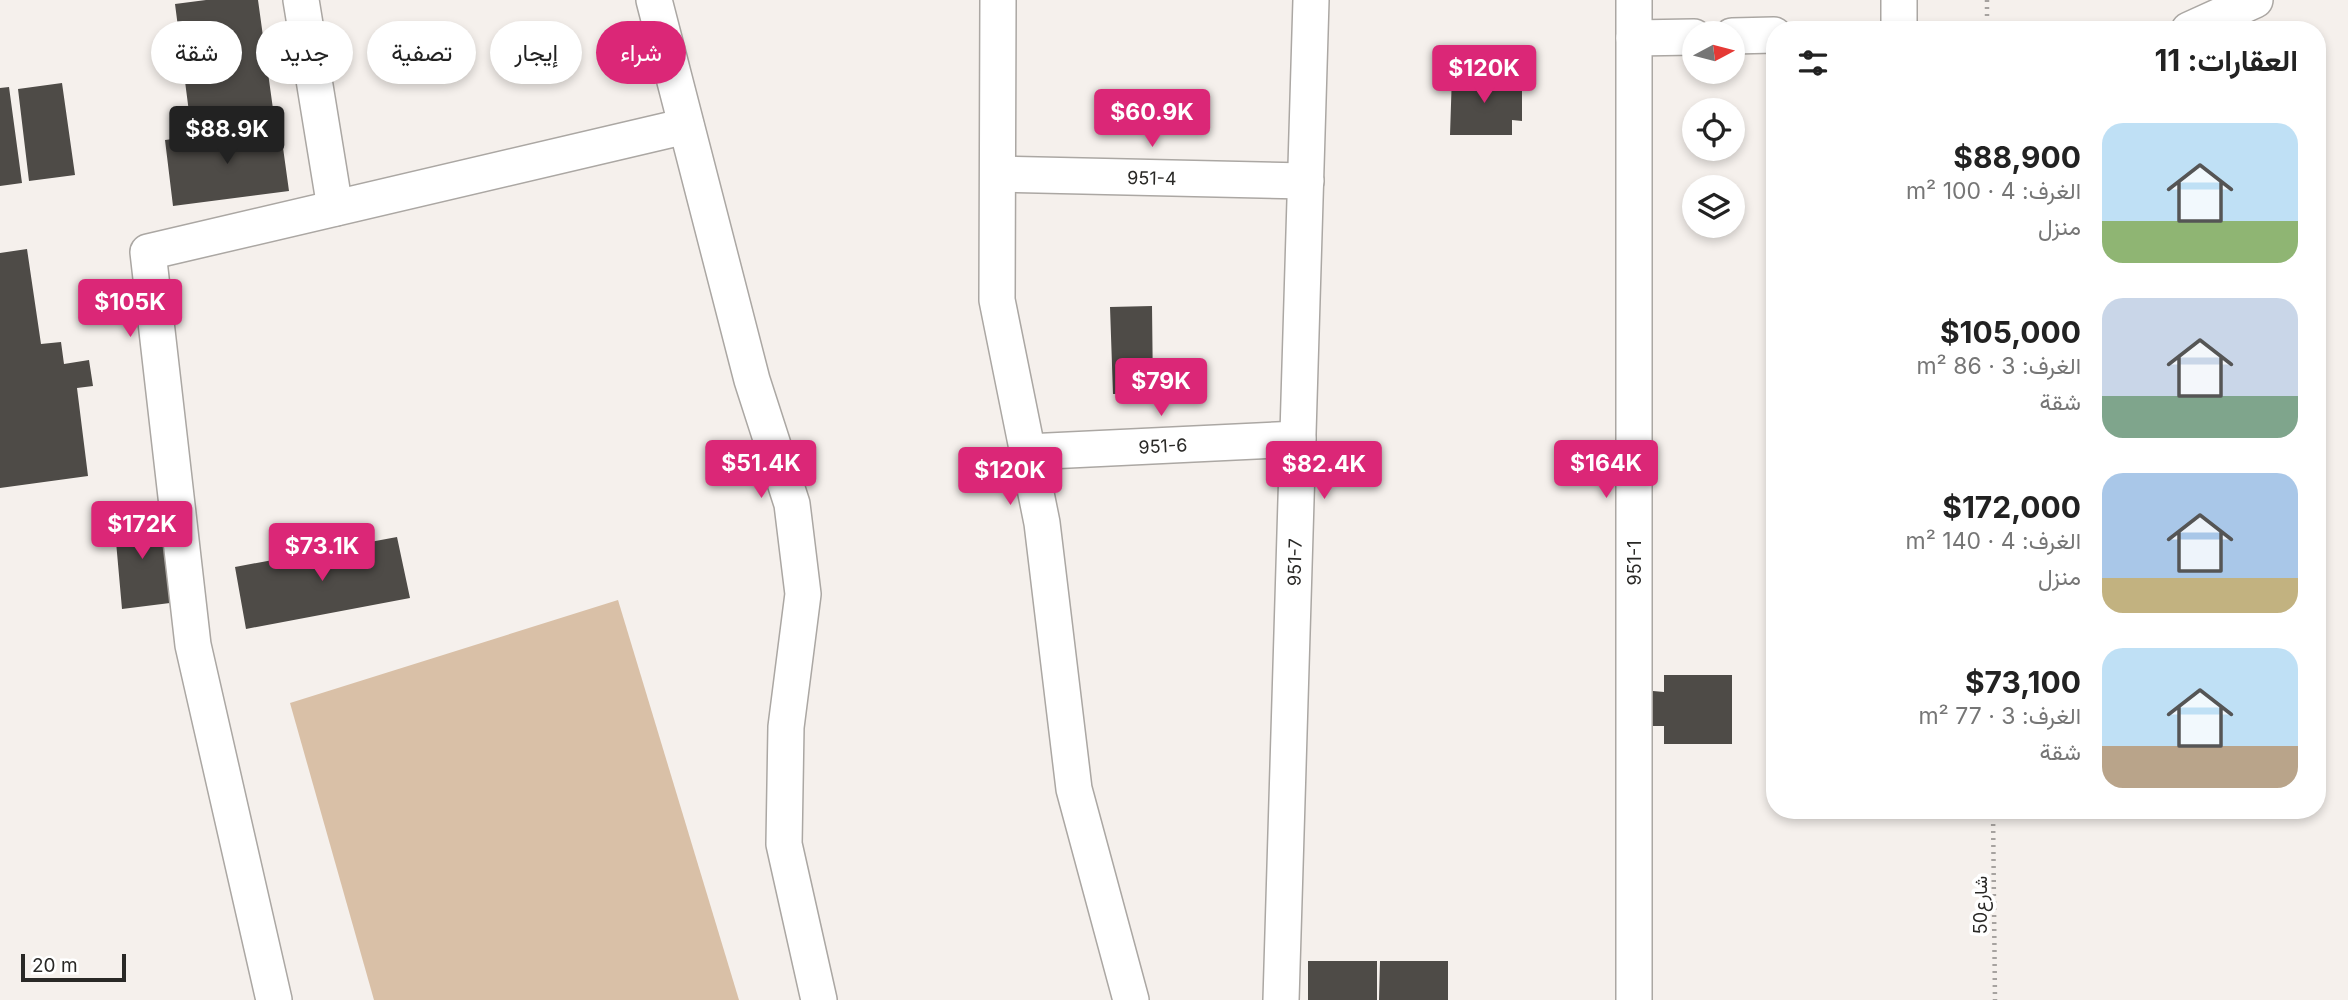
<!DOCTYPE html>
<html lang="ar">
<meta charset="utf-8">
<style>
body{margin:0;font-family:Inter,Vazirmatn,sans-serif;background:#f2f2f2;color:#222;direction:rtl;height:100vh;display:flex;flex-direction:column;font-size:26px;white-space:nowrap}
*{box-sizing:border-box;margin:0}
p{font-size:23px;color:#767676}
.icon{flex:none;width:38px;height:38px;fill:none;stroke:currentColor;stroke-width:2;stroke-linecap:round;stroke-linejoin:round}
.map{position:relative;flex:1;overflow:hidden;direction:ltr}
.panel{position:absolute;left:1766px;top:21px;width:560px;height:798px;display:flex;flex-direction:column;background:#fff;border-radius:28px;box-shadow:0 4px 10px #0003;direction:rtl}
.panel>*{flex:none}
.guide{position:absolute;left:21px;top:21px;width:665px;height:63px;direction:rtl;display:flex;gap:14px}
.needle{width:46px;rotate:83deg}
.fabs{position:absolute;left:1682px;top:21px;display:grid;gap:14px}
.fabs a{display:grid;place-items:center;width:63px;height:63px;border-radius:50%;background:#fff;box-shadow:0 4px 10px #0003;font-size:35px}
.scale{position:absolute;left:21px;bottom:18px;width:105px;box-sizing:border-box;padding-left:7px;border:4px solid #292826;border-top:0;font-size:19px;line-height:24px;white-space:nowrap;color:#292826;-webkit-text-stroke:5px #fff;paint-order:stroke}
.price{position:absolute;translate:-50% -60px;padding:0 16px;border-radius:7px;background:#db2777;color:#fff;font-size:23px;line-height:46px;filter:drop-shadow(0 2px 4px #0008)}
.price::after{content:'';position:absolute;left:50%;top:42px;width:21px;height:16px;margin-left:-10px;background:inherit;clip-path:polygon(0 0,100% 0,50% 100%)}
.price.current{background:#222;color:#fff}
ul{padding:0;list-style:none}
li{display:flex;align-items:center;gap:21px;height:175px;padding:0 28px}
li span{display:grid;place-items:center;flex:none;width:196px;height:140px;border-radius:21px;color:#555}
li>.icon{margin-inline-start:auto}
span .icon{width:84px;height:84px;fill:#fffc;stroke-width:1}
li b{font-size:30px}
h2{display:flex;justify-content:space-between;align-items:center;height:84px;padding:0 28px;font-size:30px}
.chip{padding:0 24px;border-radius:32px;background:#fff;box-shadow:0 4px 10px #0003;font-size:24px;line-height:63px}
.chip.current{background:#db2777;color:#fff}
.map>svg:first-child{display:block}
</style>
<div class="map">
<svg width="2348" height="1000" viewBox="0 0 2348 1000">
<rect width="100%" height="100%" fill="#f5f0ec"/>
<!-- green -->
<path fill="#d9c0a7" d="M618,600L739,1000H374L290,703Z"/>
<!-- building -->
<path fill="#4e4b47" d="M206,0H258L273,109L190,120L175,4Z
M1452,74H1512V89H1522V121L1512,120V135H1450Z
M62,83L75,175L29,181L18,89Z
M9,87L22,183L0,186V88Z
M280,126L289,191L173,206L165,140Z
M27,249L41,344L61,342L64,364L89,360L93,386L77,388L88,476L0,488V253Z
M1152,306L1153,393H1143V399L1123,400L1122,394H1113L1110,307Z
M161,514L170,603L122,609L114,519Z
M397,537L410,598L246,629L235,567Z
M1664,675H1732V744H1664V726H1652L1653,691L1664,692Z
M1308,961H1377V1000H1308Z
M1380,961H1448V1000H1379Z"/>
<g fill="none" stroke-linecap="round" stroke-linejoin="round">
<!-- minor casing -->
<g stroke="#aba7a3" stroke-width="38">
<g id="minor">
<path d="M301,0L335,208"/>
<path d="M654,0L752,380L792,504L803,594L786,727L784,844L819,1000"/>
<path d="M998,0L997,300L1042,523L1074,789L1131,1000"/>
<path d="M1634,0V1000"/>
<path d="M1899,30V0"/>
<path d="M2189,30L2255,0"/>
<path d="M1732,36L1774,35"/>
<path d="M1634,38L1694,37"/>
<path id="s1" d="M998,174L1306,181"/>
<path id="s2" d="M1027,452L1298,439"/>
<path d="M274,1000L193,645L148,252L686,126"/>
<path id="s3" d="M1281,1000L1311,0"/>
</g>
</g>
<!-- path -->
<path stroke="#a6a29f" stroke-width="4.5" stroke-dasharray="2 5" stroke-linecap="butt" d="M1987,0V30
M1993,810L1995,1000"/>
<!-- minor -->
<use href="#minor" stroke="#fff" stroke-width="35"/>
</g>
<g text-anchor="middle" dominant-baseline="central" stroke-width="7" stroke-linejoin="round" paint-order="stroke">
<!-- street labels -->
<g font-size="18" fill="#292826" stroke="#fff">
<text stroke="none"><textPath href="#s1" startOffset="154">951-4</textPath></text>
<text stroke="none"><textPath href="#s2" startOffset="136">951-6</textPath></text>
<text stroke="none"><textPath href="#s3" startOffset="438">951-7</textPath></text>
<text transform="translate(1634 563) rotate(-90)">951-1</text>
<text transform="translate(1980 905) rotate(-90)">شارع50</text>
</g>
</g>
</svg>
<div class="fabs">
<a><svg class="needle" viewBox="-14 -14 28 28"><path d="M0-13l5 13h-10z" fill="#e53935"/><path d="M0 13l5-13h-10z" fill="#767676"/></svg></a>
<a><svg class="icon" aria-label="locate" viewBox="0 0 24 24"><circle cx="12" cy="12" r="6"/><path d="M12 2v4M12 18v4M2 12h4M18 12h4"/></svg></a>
<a><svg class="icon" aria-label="layers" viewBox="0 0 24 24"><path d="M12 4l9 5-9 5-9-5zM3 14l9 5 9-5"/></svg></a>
</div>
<div class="scale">20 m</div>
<b class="price" style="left:1484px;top:105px">$120K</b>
<b class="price" style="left:1152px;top:149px">$60.9K</b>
<b class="price current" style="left:227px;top:166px">$88.9K</b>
<b class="price" style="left:130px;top:339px">$105K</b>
<b class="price" style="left:1161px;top:418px">$79K</b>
<b class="price" style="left:761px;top:500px">$51.4K</b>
<b class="price" style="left:1606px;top:500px">$164K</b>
<b class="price" style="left:1324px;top:501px">$82.4K</b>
<b class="price" style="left:1010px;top:507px">$120K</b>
<b class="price" style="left:142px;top:561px">$172K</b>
<b class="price" style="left:322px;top:583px">$73.1K</b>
<div class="guide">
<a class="chip current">شراء</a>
<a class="chip">إيجار</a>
<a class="chip">تصفية</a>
<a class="chip">جديد</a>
<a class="chip">شقة</a>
</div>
<section class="panel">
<h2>العقارات: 11<svg class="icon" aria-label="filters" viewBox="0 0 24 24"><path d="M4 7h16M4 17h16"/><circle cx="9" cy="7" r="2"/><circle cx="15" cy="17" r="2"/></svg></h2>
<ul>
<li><span style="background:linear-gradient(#bfe0f5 70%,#8fb573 0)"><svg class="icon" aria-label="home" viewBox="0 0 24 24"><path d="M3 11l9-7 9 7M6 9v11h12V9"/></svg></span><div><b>$88,900</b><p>الغرف: 4 · 100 m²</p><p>منزل</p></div></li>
<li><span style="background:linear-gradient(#c9d6e8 70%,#7fa58c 0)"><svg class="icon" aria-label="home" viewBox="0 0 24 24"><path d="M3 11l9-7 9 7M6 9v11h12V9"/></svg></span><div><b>$105,000</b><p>الغرف: 3 · 86 m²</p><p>شقة</p></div></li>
<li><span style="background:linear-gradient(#a9c7e8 75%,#c2b280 0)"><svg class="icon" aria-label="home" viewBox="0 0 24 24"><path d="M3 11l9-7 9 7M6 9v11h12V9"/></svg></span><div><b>$172,000</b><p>الغرف: 4 · 140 m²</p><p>منزل</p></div></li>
<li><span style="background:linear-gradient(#bfe0f5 70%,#b9a48a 0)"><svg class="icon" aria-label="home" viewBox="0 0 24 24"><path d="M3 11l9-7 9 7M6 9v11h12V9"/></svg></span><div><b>$73,100</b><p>الغرف: 3 · 77 m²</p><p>شقة</p></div></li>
</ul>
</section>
</div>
